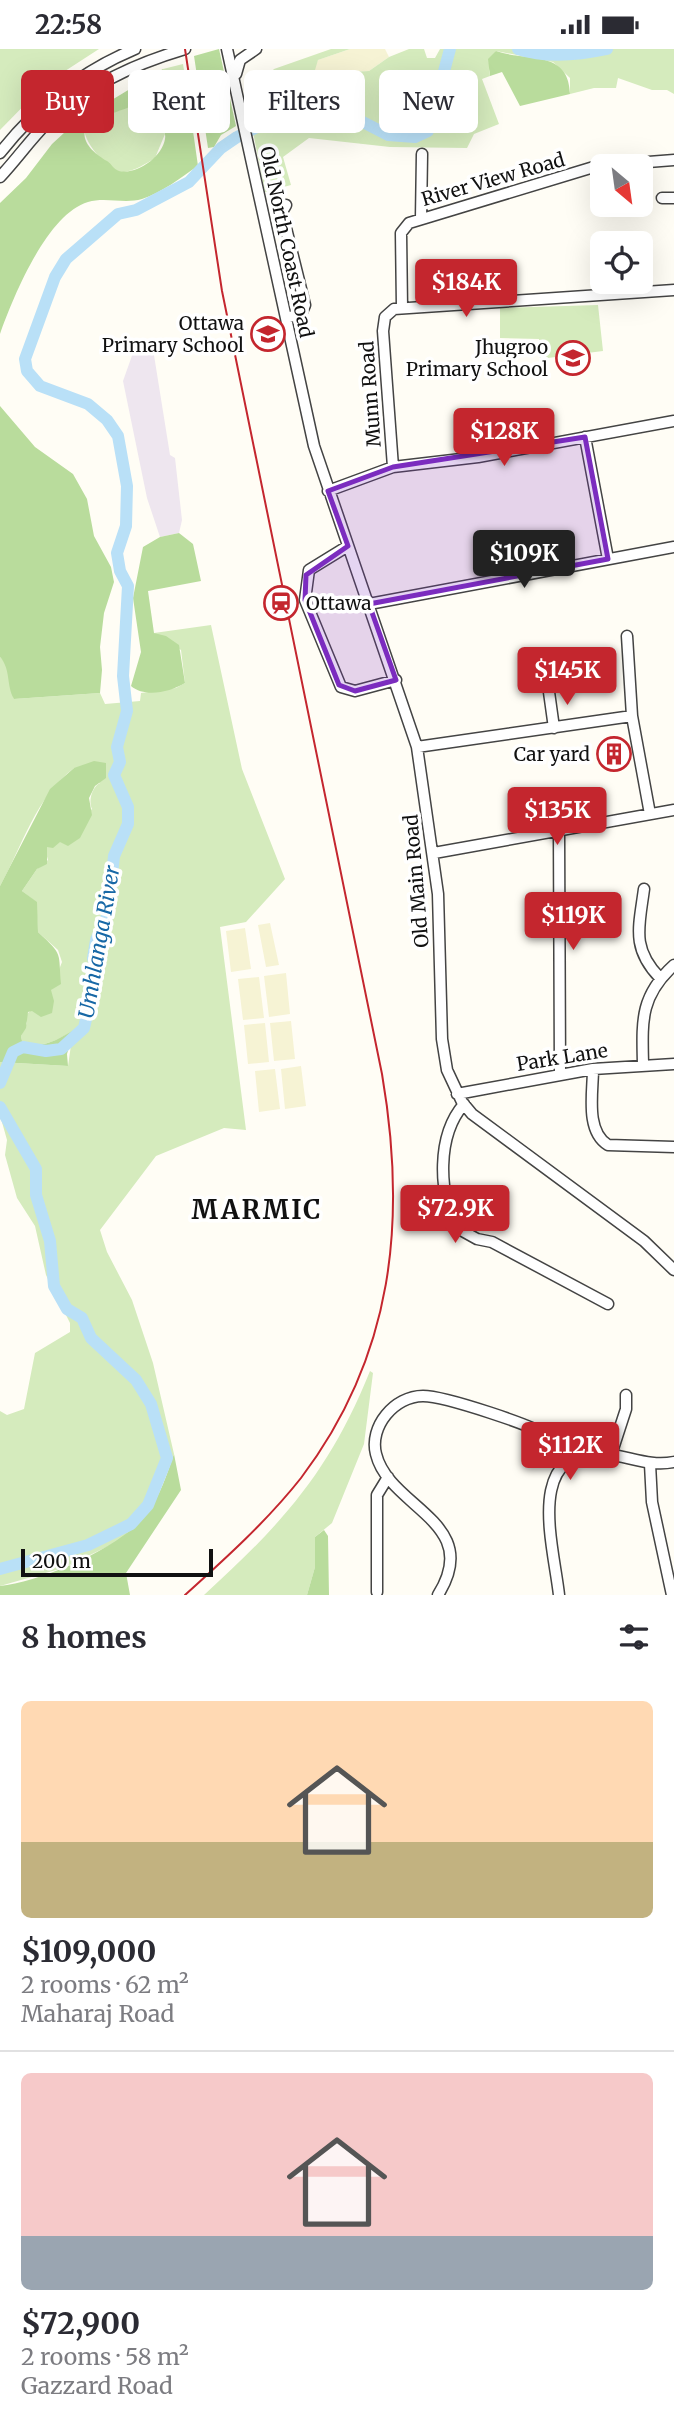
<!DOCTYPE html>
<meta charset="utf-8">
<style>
body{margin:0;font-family:Merriweather,serif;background:#f7f7f7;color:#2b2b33;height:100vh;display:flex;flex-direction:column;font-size:26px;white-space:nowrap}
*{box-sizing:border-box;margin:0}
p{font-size:23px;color:#7c7c81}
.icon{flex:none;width:38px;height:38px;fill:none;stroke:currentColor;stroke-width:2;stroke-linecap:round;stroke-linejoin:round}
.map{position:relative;height:1546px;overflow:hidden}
.sheet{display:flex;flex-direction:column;background:#fff;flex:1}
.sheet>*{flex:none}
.top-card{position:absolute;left:21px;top:21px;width:634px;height:63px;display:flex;gap:14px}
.needle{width:46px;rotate:151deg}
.tools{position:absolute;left:590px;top:105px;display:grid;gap:14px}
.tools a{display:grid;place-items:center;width:63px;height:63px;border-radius:10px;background:#fff;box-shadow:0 7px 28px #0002;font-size:35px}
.scale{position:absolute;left:21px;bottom:18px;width:192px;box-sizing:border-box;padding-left:7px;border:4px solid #111;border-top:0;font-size:19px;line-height:24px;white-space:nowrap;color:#111;-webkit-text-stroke:5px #fff;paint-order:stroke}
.price{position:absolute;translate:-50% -60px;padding:0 16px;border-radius:7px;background:#c4262e;color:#fff;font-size:23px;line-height:46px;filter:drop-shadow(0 2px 4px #0008)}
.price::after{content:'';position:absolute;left:50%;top:42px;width:21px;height:16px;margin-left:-10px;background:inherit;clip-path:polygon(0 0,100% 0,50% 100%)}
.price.on{background:#222;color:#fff}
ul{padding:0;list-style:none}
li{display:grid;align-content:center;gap:14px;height:371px;padding:0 21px}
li+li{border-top:2px solid #e1e1e2}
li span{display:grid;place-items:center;height:217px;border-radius:10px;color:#555}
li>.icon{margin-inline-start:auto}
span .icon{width:126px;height:126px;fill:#fffc;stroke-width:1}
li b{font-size:30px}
h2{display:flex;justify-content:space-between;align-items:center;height:84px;padding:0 21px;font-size:30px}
.chip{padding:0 24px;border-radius:10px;background:#fff;box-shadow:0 7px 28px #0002;font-size:24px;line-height:63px}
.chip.on{background:#c4262e;color:#fff}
.status{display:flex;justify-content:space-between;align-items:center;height:49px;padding:0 35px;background:#fff;direction:ltr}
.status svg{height:19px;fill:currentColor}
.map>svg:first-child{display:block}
</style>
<div class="status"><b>22:58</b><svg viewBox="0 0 49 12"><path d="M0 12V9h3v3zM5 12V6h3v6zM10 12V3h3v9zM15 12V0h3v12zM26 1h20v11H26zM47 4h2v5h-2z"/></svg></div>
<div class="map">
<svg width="674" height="1546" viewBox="0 0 674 1546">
<rect width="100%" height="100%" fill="#fffdf5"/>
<!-- industrial -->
<path fill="#eee6ef" d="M153,300L170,406L175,409L182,471L179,484L160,488L147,449L123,332L134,301Z"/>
<!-- farmland -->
<path fill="#f6f3d4" d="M350,0H385L389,8L369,22L332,24L321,28L313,38L280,50L277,36L314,21L318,11Z
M270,874L279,916L266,918L258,876Z
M245,879L251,920L231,923L226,882Z
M286,924L290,965L269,968L264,927Z
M259,928L264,969L243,971L238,930Z
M291,972L295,1010L274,1012L270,974Z
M265,974L269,1013L248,1015L244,976Z
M301,1017L306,1057L285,1060L281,1020Z
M275,1020L280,1060L259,1063L255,1022Z"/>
<!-- green -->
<path fill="#d5ebbd" d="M0,0H99L45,35L0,81Z
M331,0H350L318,11L315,21L277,36L280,50L313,38L321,28L332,24L369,22L389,8L409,0H424L427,9H435L440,0H674V45L667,41H652L618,29L616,39H594L570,45V29L553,13L496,2L489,22L490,27L482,30L499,75L474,85L467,99L390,98L309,89L283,108L291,136L265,143L251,73L257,63L253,41L274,20Z
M183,15L187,40L168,43L155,63L165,85L155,109C147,114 135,122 124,123C109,124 85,95 84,80L88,74C113,61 159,55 163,20Z
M598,256L603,302L540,310L539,290L500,289V259Z
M211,576L242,720L285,830L246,873L220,878L246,1081L224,1079L156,1107L100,1181L107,1203L132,1251L153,1314L174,1405L147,1464L119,1492L63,1519L0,1537V1362L7,1366L24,1360L35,1304L70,1283V1274L46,1226L35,1177L17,1149L5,1106L7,1091L0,1066V1013L68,1017L73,982C56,991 42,1001 22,992L21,987L27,974L25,967L51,941L62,913L58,901L38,883L36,853L22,842L37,820L48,811L45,801L47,798L92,760C88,752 92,738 100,734L74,719C35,749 23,796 0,837V608L8,617L14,650L100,644L105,655L140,652L141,644L176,639L185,634L181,601L154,584Z
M370,1322L373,1324L364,1395L332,1474L315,1488V1518L307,1546H204C282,1475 330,1422 370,1322Z"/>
<!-- forest -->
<path fill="#b9dc9c" d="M219,0L236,77L221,86L214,98L208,99L194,7Z
M496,2C527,13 569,0 570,45L520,57L502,23L490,27L488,10Z
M163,20C159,58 115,60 88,74C77,91 94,104 107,112C112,115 113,120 119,122C137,126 162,108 165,90C167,77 154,67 155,54L168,43L187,40L198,117C181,128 162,144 142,150C125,155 105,148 88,153C47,165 13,248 0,285V154L26,129L52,95L77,72Z
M0,357L35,398L73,425L87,450L94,487L111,518L114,533L104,564L100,598L102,621L100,644L14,650C6,636 11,620 0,608Z
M179,484L193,495L201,532L148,542L154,584L166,587L179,596L185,634C170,643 145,649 131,637L141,603L133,549L143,498L160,488Z
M94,712L106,714V729L95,737L89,749L92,766L80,789L68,797L60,793L53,799L47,798V815L37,820L22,842L37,853L38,883C64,907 58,903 61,935L51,941L54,952L52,964L41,968L32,962L28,963L26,979L21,987L22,992C43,1001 56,991 74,981L67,1005L68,1017L0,1013V837L50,740L74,719Z
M174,1405L181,1441L126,1524L130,1546H0V1537C41,1533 123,1498 147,1464C160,1447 167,1425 174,1405Z
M324,1481L328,1487L329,1546H307L315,1518V1488Z"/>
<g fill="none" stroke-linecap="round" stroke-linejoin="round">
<!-- river -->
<path stroke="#b9e0f7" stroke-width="12" d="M518,0C546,9 579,6 607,0
M0,1034L13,1003L23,998L46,1002L61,1000L84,979L97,922L93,909L96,891L108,865L114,807L128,775V758L114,726L120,713L117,698L127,662L123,627L128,537L120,522L117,504L126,477L127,437L118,387L107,371L88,355L40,337L27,322L25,310L55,228L66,210L118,165L136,161L189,133L221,99L237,88L267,73L293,77L357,70L388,86L415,88L428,82L450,0
M0,1058L36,1120V1146L50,1192L54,1237L67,1260L82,1269L91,1289L136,1331L151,1355L167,1409L148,1456L131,1475L88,1496L0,1520"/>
<!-- minor casing -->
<g stroke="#444" stroke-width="13">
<path id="minor" d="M227,0L314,397L417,698L438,845L442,990L447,1021L462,1053L472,1065L644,1192L674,1221
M236,25L240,11L256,0
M0,104C37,57 80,23 135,0
M0,128C16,111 30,91 47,74C86,37 134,15 185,0
M662,149H674
M421,169L422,105
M402,258L401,184L409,174L597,117L674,111
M286,269L301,265L305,256L282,163L286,156
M585,388L608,510
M393,418L383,282L385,268L394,260L674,241
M328,442L393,418L478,408L674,372
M348,497L309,521L305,551L341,638L355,642L396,631
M369,555L674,498
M627,587L632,667L650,765
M549,643L554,679
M417,698L632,667
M559,782L560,1025
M434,804L674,761
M644,840C639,878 631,899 660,929
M643,1015C642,972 640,947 674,916
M593,1020C593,1043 585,1082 608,1096L674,1098
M457,1045L593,1020L674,1015
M464,1055C437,1086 437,1145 459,1180L477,1190L492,1193L608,1255
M611,1406L626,1360V1346
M650,1415L652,1453L672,1546
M377,1543V1446L388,1428
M438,1546C484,1473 389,1459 376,1405C369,1378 394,1347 423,1347C444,1347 537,1377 553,1390C560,1396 565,1404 570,1411
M559,1546C554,1498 523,1398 605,1405C629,1407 649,1418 674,1413"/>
</g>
<!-- minor -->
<use href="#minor" stroke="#fff" stroke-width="10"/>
<!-- rail -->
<path stroke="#c4262e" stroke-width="2" d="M185,1546C226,1509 267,1472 301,1429C394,1306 407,1171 382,1025L222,242L185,0"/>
</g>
<!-- marked area -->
<path fill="#7b2cbf" fill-opacity="0.2" stroke="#7b2cbf" stroke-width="5" stroke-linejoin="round" d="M585,388L608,510L369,555L396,631L355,642L339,636L305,551L306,526L348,497L328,442L393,418Z"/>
<!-- icons -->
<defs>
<g id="school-ring" transform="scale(1.75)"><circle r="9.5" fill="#fff" stroke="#c4262e" stroke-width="1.5"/><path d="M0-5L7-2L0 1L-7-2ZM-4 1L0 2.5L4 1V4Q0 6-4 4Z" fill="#c4262e"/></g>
<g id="station-ring" transform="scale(1.75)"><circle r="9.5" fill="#fff" stroke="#c4262e" stroke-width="1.5"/><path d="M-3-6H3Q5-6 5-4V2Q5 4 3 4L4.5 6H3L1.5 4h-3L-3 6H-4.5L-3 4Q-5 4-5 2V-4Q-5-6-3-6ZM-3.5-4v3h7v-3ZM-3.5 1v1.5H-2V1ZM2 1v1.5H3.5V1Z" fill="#c4262e"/></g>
<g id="building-ring" transform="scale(1.75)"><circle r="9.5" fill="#fff" stroke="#c4262e" stroke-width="1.5"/><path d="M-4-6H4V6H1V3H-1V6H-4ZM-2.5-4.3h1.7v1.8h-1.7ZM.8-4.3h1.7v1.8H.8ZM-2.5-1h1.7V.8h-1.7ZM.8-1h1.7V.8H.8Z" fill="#c4262e"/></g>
</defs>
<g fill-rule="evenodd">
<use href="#school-ring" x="268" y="285"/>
<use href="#school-ring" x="573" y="309"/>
<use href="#station-ring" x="281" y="554"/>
<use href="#building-ring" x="614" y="705"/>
</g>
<g text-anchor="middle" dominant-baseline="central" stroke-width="7" stroke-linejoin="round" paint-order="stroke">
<!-- street labels -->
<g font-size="19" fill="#111" stroke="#fff">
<text transform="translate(493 130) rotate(-16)">River View Road</text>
<text transform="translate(287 193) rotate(78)">Old North Coast Road</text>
<text transform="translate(370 345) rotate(-94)">Munn Road</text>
<text transform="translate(416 832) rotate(-95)">Old Main Road</text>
<text transform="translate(562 1008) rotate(-9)">Park Lane</text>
</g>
<!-- poi labels -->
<g font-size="19" fill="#111" stroke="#fff" text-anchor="end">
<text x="244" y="274">Ottawa<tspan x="244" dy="22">Primary School</tspan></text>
<text x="548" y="298">Jhugroo<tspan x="548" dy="22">Primary School</tspan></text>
<text x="306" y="554" text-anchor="start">Ottawa</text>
<text x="590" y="705">Car yard</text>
</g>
<!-- water labels -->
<g font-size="21" font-style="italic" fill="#1768a6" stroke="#fff">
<text transform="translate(99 893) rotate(-80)">Umhlanga River</text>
</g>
<!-- district labels -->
<g font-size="26" font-weight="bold" letter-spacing="2" fill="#111" stroke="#fff">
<text x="257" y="1160">MARMIC</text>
</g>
</g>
</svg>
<div class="tools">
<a><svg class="needle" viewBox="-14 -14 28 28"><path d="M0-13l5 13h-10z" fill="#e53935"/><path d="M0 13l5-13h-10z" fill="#7c7c81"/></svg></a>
<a><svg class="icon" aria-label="locate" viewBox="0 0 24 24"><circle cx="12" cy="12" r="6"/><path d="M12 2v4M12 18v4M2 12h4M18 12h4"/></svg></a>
</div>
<div class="scale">200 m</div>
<b class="price" style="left:466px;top:270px">$184K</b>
<b class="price" style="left:504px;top:419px">$128K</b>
<b class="price on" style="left:524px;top:541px">$109K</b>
<b class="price" style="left:567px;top:658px">$145K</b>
<b class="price" style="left:557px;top:798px">$135K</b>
<b class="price" style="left:573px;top:903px">$119K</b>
<b class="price" style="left:455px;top:1196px">$72.9K</b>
<b class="price" style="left:570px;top:1433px">$112K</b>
<div class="top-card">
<a class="chip on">Buy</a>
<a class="chip">Rent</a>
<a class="chip">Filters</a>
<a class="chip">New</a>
</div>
</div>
<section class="sheet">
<h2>8 homes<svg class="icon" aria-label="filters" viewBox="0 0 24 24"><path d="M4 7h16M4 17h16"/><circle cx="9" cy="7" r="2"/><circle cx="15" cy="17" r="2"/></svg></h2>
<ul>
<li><span style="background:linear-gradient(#ffd9b3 65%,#c2b280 0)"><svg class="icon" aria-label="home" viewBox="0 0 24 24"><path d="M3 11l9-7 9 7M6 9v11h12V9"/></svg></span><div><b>$109,000</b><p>2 rooms · 62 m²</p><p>Maharaj Road</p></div></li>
<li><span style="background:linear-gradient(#f6c9c9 75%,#9aa5b1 0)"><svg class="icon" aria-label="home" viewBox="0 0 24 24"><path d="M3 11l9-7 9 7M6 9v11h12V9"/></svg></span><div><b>$72,900</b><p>2 rooms · 58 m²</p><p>Gazzard Road</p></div></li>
</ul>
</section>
